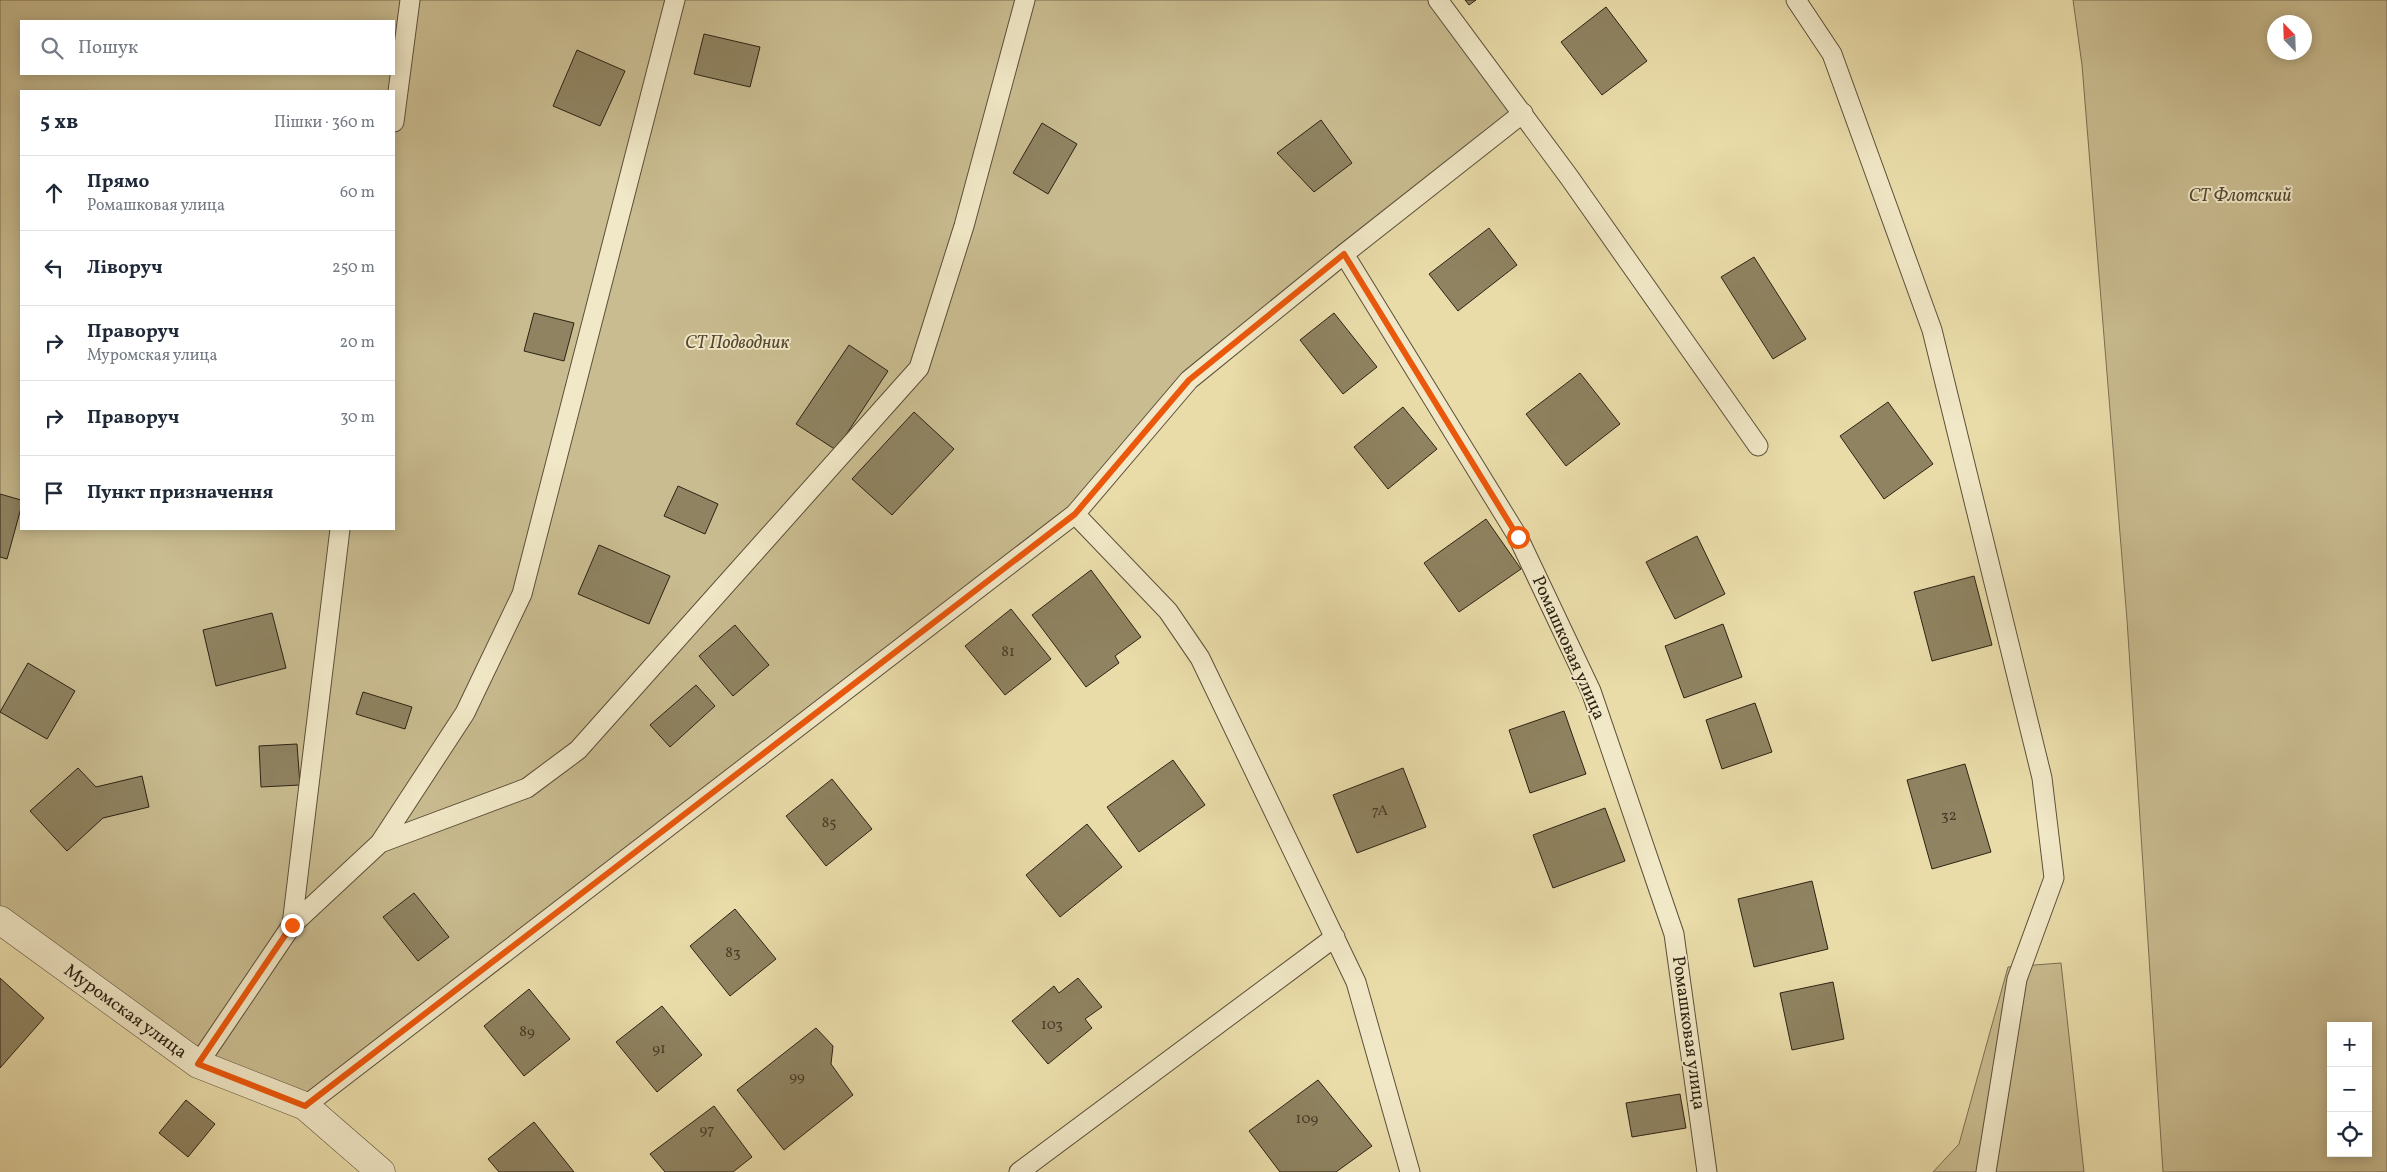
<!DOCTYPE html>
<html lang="uk">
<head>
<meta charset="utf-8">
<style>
  body { margin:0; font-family:Vollkorn,serif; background:#f6f6f7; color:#1f2937 }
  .controls { position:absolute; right:15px; bottom:15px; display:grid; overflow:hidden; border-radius:0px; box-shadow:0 2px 12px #0003 }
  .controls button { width:45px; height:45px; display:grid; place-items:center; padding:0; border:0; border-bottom:1px solid #e0e1e3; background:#fff; color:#1f2937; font:25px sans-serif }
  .compass { position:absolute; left:2267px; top:15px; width:45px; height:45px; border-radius:50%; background:#fff; box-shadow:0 2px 12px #0003; rotate:337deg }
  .stop { position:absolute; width:15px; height:15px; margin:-11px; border:4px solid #ea580c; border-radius:50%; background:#fff }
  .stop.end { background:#ea580c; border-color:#fff; box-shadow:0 1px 5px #0008 }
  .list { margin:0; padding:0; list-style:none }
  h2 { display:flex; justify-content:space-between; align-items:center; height:65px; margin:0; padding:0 20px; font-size:21px }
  h2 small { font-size:16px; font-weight:400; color:#747a83 }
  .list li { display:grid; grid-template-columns:32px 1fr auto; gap:15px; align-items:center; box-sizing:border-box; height:75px; padding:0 20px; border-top:1px solid #e0e1e3 }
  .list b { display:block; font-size:19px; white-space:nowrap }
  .list p { margin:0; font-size:16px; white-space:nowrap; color:#747a83 }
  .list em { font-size:16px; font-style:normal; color:#747a83 }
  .icon { flex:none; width:28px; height:28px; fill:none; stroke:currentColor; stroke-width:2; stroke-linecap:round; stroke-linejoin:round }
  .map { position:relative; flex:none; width:2387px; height:1172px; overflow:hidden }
  .search { position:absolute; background:#fff; box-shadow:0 2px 12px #0003; left:20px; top:20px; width:375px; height:55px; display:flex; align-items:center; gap:12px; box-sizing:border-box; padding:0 18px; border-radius:0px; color:#747a83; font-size:19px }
  .panel { position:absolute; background:#fff; box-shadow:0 2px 12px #0003; left:20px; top:90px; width:375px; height:440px; border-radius:0px }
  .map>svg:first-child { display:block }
  .green { fill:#c9bc90; stroke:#7b6f52; fill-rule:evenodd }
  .building { fill:#8f8361; stroke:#2d2214 }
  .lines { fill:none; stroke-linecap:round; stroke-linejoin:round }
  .service-casing { stroke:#5c5039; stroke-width:21 }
  .minor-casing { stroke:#5c5039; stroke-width:29 }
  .service { stroke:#f1e8c7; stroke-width:19 }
  .minor { stroke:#f1e8c7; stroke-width:28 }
  .route { stroke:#ea580c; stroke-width:6 }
  .labels { text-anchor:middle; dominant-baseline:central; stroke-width:4; stroke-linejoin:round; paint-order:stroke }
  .number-label { font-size:15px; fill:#463a27 }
  .park-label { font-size:18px; font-style:italic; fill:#544833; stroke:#f1e8c7 }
  .street-label { font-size:18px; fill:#2d2214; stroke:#f1e8c7 }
</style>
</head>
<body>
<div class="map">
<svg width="2387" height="1172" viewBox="0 0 2387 1172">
  <rect width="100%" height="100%" fill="#e9dca9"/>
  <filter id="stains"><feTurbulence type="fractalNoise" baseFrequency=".004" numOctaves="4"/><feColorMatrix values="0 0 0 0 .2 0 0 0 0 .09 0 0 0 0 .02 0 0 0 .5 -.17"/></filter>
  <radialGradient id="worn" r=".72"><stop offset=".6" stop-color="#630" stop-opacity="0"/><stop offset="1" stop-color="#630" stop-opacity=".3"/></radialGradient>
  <path class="green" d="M0 0H1438L1523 113 1189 380 1075 514 305 1106 176 1049 0 920ZM21 21H394V74H21ZM21 91H394V529H21Z
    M2073 0H2387V1172H2163L2127 620 2082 65ZM2304 22V52H2274V22ZM2331 1026H2368V1153H2331Z
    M2061 963 2084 1172H1933L1959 1144 2008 967Z"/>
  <path class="building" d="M1465 0H1476L1469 5Z
    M1606 7 1647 61 1602 95 1561 42Z
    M704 34 760 47 750 87 694 74Z
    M577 50 625 71 600 126 553 106Z
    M1321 120 1352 163 1314 192 1277 153Z
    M1042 123 1077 144 1048 194 1013 173Z
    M1489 228 1517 265 1458 311 1429 274Z
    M1754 257 1806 339 1773 359 1721 277Z
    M534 313 574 323 564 361 524 351Z
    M1334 313 1377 367 1343 394 1300 340Z
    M849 345 888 371 836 450 796 424Z
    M1580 373 1620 424 1566 466 1526 414Z
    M1888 402 1933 464 1884 499 1840 436Z
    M1403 407 1437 449 1388 489 1354 447Z
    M914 412 954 449 892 515 852 479Z
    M678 486 718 504 705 534 664 516Z
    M0 494 21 500V508L7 559 0 557Z
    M1486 519 1521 569 1459 612 1424 563Z
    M1697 536 1725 594 1675 619 1646 562Z
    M599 545 670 576 649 624 578 594Z
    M1091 570 1141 637 1115 656 1119 663 1086 687 1032 615Z
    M1974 576 1992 645 1932 661 1914 592Z
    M1011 609 1051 659 1005 695 965 646Z
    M272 613 286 668 216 686 203 630Z
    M1723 624 1742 677 1684 698 1665 646Z
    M735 625 769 665 733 696 699 656Z
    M28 663 75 691 47 739 0 712Z
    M696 685 715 706 670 747 650 725Z
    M363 692 412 707 405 729 356 714Z
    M1755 703 1772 752 1722 769 1706 720Z
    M1564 711 1586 774 1530 793 1509 730Z
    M297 744 300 785 261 787 259 746Z
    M1173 760 1205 805 1139 852 1107 807Z
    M1965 764 1991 852 1932 869 1907 780Z
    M78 768 96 787 142 776 149 807 103 818 67 851 30 811Z
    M1403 768 1426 827 1357 853 1333 795Z
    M832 779 872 829 826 866 786 816Z
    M1605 808 1625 861 1553 888 1533 835Z
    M1087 824 1122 867 1060 917 1026 875Z
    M1812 881 1828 949 1754 967 1738 899Z
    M414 893 449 937 418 961 383 917Z
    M735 909 776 959 730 996 690 946Z
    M0 978 44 1018 0 1068Z
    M1078 978 1102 1007 1085 1019 1092 1028 1048 1064 1012 1021 1054 986 1059 993Z
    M1833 982 1844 1039 1792 1050 1780 993Z
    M529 989 570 1039 524 1076 484 1026Z
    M662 1006 702 1055 657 1092 616 1042Z
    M816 1028 833 1046 831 1064 853 1095 784 1150 737 1090Z
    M1318 1080 1372 1146 1336 1172H1280L1249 1131Z
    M1680 1094 1686 1128 1632 1137 1626 1103Z
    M186 1100 215 1124 188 1157 159 1133Z
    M714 1106 752 1157 733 1172H665L650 1154Z
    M534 1122 574 1172H499L488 1159Z"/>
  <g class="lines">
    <g class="service-casing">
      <path id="service" d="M1438 0 1569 177 1758 446
        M1796 0 1832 54 1932 330 2042 778 2054 878 2017 979 1986 1172
        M394 122 410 0
        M1344 254 1518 537 1591 691 1674 934 1707 1172
        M1075 514 1168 611 1200 658 1356 982 1410 1172
        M380 843 527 788 578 750 919 368 964 226 1025 0
        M292 925 380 843 465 713 522 594 675 0
        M198 1064 292 925 340 529
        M305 1106 1075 514 1189 380 1344 254 1523 113
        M1019 1172 1335 937"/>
    </g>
    <g class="minor-casing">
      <path id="minor" d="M0 920 198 1064 305 1106 381 1172"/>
    </g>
    <use href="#service" class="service"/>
    <use href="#minor" class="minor"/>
  </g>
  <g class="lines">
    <path class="route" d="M292 925 198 1064 305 1106 1075 514 1189 380 1344 254 1518 537"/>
  </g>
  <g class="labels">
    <g class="number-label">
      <text x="1008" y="652">81</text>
      <text x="1380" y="811">7А</text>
      <text x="1949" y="816">32</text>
      <text x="829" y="823">85</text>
      <text x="733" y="953">83</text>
      <text x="1052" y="1025">103</text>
      <text x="527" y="1032">89</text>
      <text x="659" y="1049">91</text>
      <text x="797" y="1077">99</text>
      <text x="1307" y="1119">109</text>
      <text x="707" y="1130">97</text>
    </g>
    <g class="park-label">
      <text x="2240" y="196">СТ Флотский</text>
      <text x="737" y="343">СТ Подводник</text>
    </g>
    <g class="street-label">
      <text transform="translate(1568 648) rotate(66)">Ромашковая улица</text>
      <text transform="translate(125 1012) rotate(36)">Муромская улица</text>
      <text transform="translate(1688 1033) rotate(82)">Ромашковая улица</text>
    </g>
  </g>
  <rect width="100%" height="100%" filter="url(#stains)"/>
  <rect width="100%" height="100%" fill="url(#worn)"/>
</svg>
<div class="controls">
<button>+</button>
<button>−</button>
<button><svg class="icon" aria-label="locate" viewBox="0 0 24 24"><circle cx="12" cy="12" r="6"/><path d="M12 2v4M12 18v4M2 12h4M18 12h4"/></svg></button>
</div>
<svg class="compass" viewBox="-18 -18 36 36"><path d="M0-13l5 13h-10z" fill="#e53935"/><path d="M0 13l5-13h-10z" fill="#747a83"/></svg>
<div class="stop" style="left:1518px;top:537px"></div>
<div class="stop end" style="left:292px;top:925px"></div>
<div class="search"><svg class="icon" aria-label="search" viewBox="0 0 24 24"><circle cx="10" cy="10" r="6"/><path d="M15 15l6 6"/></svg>Пошук</div>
<section class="panel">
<h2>5 хв<small>Пішки · 360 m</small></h2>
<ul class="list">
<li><svg class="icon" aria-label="ahead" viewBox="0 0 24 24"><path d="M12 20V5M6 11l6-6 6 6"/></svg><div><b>Прямо</b><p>Ромашковая улица</p></div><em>60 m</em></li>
<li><svg class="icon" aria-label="left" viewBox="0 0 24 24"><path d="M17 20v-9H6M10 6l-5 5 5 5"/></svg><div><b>Ліворуч</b></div><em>250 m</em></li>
<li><svg class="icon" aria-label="right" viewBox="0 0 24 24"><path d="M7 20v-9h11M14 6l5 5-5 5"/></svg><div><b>Праворуч</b><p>Муромская улица</p></div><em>20 m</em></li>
<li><svg class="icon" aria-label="right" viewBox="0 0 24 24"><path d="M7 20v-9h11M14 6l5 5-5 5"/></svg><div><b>Праворуч</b></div><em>30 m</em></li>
<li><svg class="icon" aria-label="arrive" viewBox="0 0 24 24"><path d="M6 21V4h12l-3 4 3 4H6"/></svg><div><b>Пункт призначення</b></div></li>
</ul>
</section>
</div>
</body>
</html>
